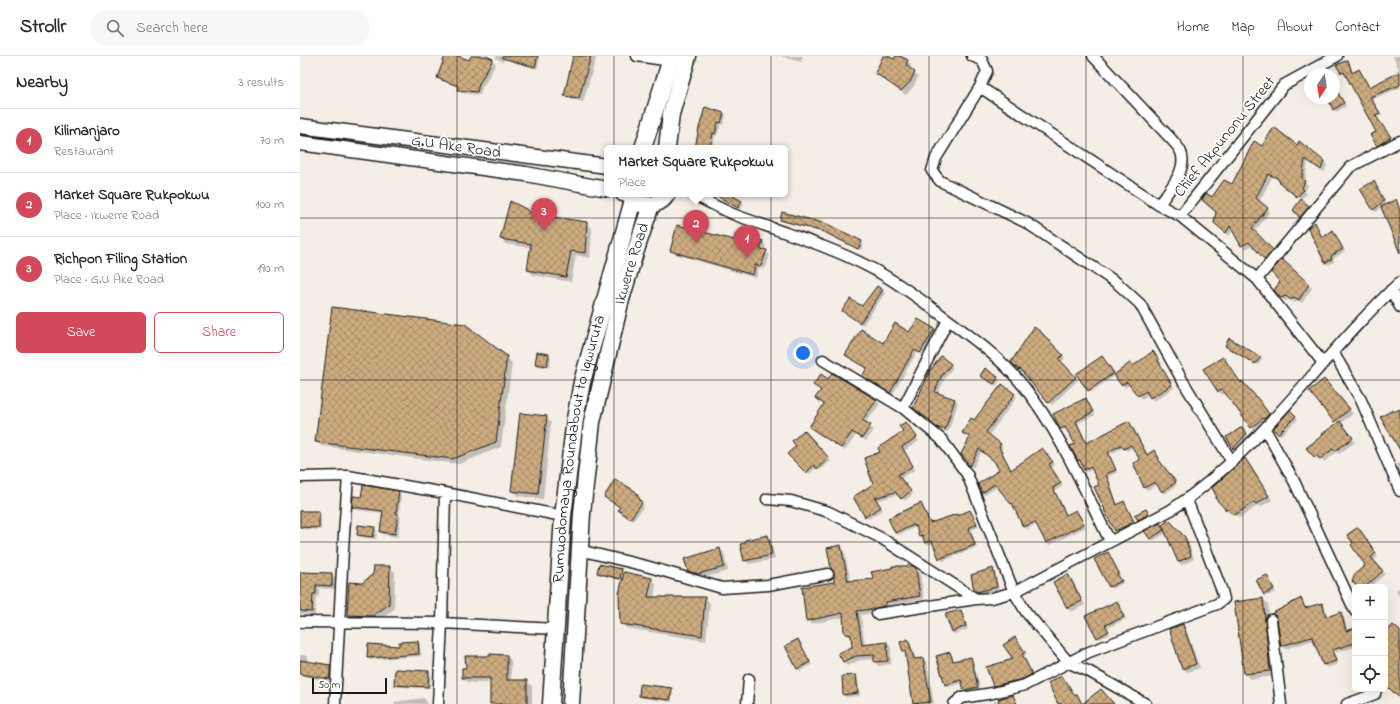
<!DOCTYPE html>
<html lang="en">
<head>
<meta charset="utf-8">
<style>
  body { margin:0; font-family:"Indie Flower",sans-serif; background:#f7f7f7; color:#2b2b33 }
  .controls { position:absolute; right:12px; bottom:12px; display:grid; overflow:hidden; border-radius:6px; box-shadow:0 4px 16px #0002 }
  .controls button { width:36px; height:36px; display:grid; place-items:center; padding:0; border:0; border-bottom:1px solid #e1e1e2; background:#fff; color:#2b2b33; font:20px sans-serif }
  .compass { position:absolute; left:1004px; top:12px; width:36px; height:36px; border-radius:50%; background:#fff; box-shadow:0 4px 16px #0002; rotate:192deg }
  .scale { position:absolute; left:12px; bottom:10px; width:75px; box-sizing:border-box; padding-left:4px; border:2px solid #1c1c1c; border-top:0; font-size:11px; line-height:14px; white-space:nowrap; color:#1c1c1c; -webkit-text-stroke:3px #fff; paint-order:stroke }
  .you { position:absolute; left:503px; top:297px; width:14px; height:14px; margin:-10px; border:3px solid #fff; border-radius:50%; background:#1a73e8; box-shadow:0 0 0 6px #1a73e833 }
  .badge { display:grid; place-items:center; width:26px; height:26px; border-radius:50%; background:#d1495b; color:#fff; font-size:13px; font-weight:700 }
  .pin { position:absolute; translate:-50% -33px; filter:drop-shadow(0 1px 2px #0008) }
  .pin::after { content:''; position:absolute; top:21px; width:14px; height:12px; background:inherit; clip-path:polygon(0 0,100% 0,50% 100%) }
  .popup { position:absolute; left:304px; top:89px; width:184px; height:52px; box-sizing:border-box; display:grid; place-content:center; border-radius:6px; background:#fff; filter:drop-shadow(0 1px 3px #0005); font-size:13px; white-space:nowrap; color:#7c7c81 }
  .popup b { font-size:15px; color:#2b2b33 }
  .popup::after { content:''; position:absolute; left:50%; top:100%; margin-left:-8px; border:8px solid transparent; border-top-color:#fff }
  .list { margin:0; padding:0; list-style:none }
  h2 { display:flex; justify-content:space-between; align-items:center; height:52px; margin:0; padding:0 16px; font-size:17px }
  h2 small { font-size:13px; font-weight:400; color:#7c7c81 }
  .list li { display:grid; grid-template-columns:26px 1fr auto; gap:12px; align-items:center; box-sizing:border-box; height:64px; padding:0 16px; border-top:1px solid #e1e1e2 }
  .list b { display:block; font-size:15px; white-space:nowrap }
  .list p { margin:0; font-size:13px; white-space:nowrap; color:#7c7c81 }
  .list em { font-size:13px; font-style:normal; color:#7c7c81 }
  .actions { display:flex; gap:8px; padding:12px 16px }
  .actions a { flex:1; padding:9px 0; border:1px solid #d1495b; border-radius:6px; text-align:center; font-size:14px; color:#d1495b }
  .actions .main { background:#d1495b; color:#fff }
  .icon { flex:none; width:22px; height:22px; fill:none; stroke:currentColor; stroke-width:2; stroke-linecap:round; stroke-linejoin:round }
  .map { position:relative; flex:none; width:1100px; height:648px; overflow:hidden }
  header { display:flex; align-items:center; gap:24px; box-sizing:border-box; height:56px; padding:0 20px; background:#fff; border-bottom:1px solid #e1e1e2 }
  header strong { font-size:19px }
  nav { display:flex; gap:22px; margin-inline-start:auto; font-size:14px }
  .search { width:280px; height:36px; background:#f7f7f7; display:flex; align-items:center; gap:10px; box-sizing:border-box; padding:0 14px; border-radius:22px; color:#7c7c81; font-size:15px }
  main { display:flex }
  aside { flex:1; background:#fff }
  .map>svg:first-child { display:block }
  .shadow { fill:#0003 }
  .building { fill:url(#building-cross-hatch); stroke:#1c1c1c }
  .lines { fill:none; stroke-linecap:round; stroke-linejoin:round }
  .minor-casing { stroke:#1c1c1c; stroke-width:13 }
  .secondary-casing { stroke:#1c1c1c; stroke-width:17 }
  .primary-casing { stroke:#1c1c1c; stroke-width:19 }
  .minor { stroke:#fff; stroke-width:10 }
  .secondary { stroke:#fff; stroke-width:14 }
  .primary { stroke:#fff; stroke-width:16 }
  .grid { fill:none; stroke:#1c1c1c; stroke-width:1; stroke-opacity:0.55 }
  .labels { text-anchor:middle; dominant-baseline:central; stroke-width:3.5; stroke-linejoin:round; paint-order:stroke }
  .street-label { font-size:16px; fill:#1c1c1c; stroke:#fff }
</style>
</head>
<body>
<header>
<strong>Strollr</strong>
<div class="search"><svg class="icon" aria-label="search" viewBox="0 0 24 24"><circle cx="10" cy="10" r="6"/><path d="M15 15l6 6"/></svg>Search here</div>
<nav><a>Home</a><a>Map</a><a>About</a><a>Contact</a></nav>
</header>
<main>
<aside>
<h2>Nearby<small>3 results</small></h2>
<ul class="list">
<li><span class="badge">1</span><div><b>Kilimanjaro</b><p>Restaurant</p></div><em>70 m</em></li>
<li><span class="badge">2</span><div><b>Market Square Rukpokwu</b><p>Place · Ikwerre Road</p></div><em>100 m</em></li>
<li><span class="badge">3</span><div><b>Richpon Filing Station</b><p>Place · G.U Ake Road</p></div><em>190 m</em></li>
</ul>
<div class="actions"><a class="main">Save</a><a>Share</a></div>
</aside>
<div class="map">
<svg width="1100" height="648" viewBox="0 0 1100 648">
  <defs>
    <pattern id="building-cross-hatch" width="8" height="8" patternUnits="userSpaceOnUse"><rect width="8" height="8" fill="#cdab80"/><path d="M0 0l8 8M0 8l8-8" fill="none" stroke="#a68a68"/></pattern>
  </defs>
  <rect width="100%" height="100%" fill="#f5eee6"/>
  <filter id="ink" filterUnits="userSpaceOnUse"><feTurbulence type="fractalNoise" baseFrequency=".025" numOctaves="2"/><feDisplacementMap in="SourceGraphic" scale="8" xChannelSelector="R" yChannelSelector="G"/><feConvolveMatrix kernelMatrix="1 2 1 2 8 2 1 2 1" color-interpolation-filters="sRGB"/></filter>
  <g filter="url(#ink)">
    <path class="shadow" d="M146 0H155L169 5 172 0H184L192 4 196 8 182 32 180 39 161 37 158 33V31L142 25 138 21Z
      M196 0H205L203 6 196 2Z
      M210 0 237 1 240 3 237 13 212 6 209 4Z
      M274 0H293L296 2 283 46 269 43 266 39Z
      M480 0H503L501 6Z
      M584 0 594 5 598 0 607 5 611 9 610 13 618 21 614 30 606 39 576 17Z
      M1093 0H1100V32L1072 43 1082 59 1077 61 1093 84 1080 92 1078 89 1077 77 1047 18 1044 19 1042 17 1047 5 1050 7 1053 17 1061 16 1070 32 1098 18 1096 15 1099 13Z
      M1037 36 1046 50 1036 56 1029 42H1034V37Z
      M424 57 426 60 423 69 421 68 417 80 415 79 413 92H396Z
      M998 91 1024 105 1027 109 1024 116 1008 105 1005 127 1008 129 1005 136 1007 138 1001 143 985 131 980 124 972 121 959 146 970 156 954 176 975 198 968 206 953 189 945 193 933 174 929 180 919 170 912 142 932 129 963 92Z
      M1074 126 1086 149 1096 144 1098 147 1100 152V194L1082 151 1076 156 1073 153Z
      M412 138H427L444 148 441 153Z
      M1008 151 1011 153 1002 163 994 154Z
      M232 159 287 167 292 173 290 202 276 199 271 226 233 219 228 214 232 192 206 188 201 183Z
      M481 164 527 169 564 188 561 194 528 178 484 166Z
      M1015 168 1023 183 1033 176 1045 195 1033 203 1034 206 1028 209 1009 173Z
      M435 185 462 186 466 190 464 195 470 199 465 213 459 212 456 222 375 198 371 194Z
      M982 204 1012 232 1002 247 998 244 995 247 990 243 985 245 981 242Z
      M582 235 585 237 563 269 543 255 563 252Z
      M634 274 637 277 623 299 617 296 593 338 566 323 568 313 546 299 583 288 610 278Z
      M741 276 765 302 761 307 778 324 752 349 723 315 722 316 712 306Z
      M930 283 960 302 962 304 958 309 929 292Z
      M249 299 251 301 250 311 238 310 236 307Z
      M856 300 862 307 860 309 874 332 854 345 849 338 842 343 831 328 825 332 816 319 791 336 789 334 804 303 815 319 831 308 834 310Z
      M206 301 212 307 201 391 159 408 21 390 16 385Z
      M650 308 653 311 644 324 638 338 655 343 658 347 648 376 640 374 614 351Z
      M904 313 946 330 963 349 972 363 955 375 926 337 922 339 919 335Z
      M681 320 698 322 700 324 696 330Z
      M529 324 576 345 580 348 565 367 574 374 566 385 556 379 545 395 510 371 525 349 521 335 515 329Z
      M1028 328 1053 358 1041 367 1055 386 1039 398 1037 396 1024 406 1021 402 1018 404 1008 392 1037 368 1035 365Z
      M702 329 717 341 689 379 703 391 701 394 712 415 745 396 755 409 751 412 763 430 755 435 767 459 776 455 779 458 786 471 749 489 746 486 738 468 727 473 724 470 714 450 698 430 685 439 682 437 700 414 695 405 682 395 673 412 662 398 671 382 663 376 675 365Z
      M786 343 795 359 778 367 787 388 829 366 848 399 854 395 856 398 861 405 859 406 877 429 865 438 858 428 847 434 845 431 841 404 833 391 827 395 824 391 809 399 817 416 808 421 818 449 824 446 826 449 836 468 818 477 805 455 800 429 793 413 787 416 785 414 782 406 778 404 776 388 767 373 764 374 761 372Z
      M990 355 998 363 981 379 975 373Z
      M246 361 251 367 243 443 218 440 212 435Z
      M606 367 619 385 604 395 615 414 599 423 613 438 605 445 599 438 577 445 583 454 568 463 566 460 582 396 604 376Z
      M942 372 949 380 936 395 927 381Z
      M504 376 531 405 520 414 517 411 509 418 489 398 497 390Z
      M945 403 949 407 972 444 961 451 959 449 940 462 933 457 930 458 926 454Z
      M1100 407V416L1097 408Z
      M98 436 101 439 99 459 101 461 98 481 84 479 81 476 84 457 56 454 53 451 62 442Z
      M337 439 344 450 333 465 322 456 321 451 306 441Z
      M620 448 631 468 656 459 658 460 670 455 679 471 671 474 677 491 643 505 640 502 634 487 628 489 625 487 624 481 620 479 616 471 598 479 596 476Z
      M846 454 850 461 841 466 838 464Z
      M0 456H19L21 459V474L0 473Z
      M869 466 888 485 894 503 882 509 879 506 866 477 853 485 846 476 859 469 865 474Z
      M74 472 77 475 76 483 60 481 58 479Z
      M1061 475 1078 501 1073 504 1085 518 1071 531H1061L1067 509Z
      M467 480 471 484 475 503 449 508 445 504Z
      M541 490 544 494 551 526 575 524 615 513 620 517 624 543 589 549V553L577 556 561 559 565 590 587 587 591 591V608L578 610 575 606V603L560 604 547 610 544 606 540 598 553 591 552 581 548 580 545 577 544 561 511 568 507 564 535 527Z
      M420 493 424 497 428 515 402 522 393 519 389 515Z
      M808 497 820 519 819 520 823 527 812 533 810 531Z
      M300 509 352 523 356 528 354 542H405L410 547 406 585 326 572 321 567 324 525 301 519 298 517Z
      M90 511 95 516 94 553 78 565 54 564 48 559 62 528 74 518Z
      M693 514 695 516 699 533 680 538 675 534Z
      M0 517 32 518 35 521V533L19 532V541H16L15 559 0 558Z
      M768 519 772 523 785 549 771 556 767 552Z
      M966 520 976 536 967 540 964 538Z
      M1100 532V541L1096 534Z
      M963 543 968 548 975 620 951 623 945 618 935 547Z
      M1001 543 1006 552 1022 548 1025 551 1028 561 1041 558 1044 561 1048 575 1055 574V591L1034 597 1038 608 1027 612 1024 609 1014 584 985 593 982 590 978 562 973 558Z
      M817 547 826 563 807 572 810 578 800 583 798 581Z
      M661 555 663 557 668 573 655 578 653 576 647 559Z
      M882 569 886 573 900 612 887 616 883 612Z
      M1100 576V641L1091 633H1085V579Z
      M715 582 727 598 724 600 734 621 725 625 697 632 694 630 715 604Z
      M498 584 512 609 500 615 497 612Z
      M608 584 611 588 616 603H623L627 606 634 648H614L606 598 603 595Z
      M118 586 120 588 121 600 70 604 68 602Z
      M650 597 652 599 654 606 671 602 673 604 680 633 667 636 664 634 663 627 648 631 646 628Z
      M0 599H5L8 602 7 606 30 610 33 613 32 625 0 620Z
      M206 600 211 604V625H227L232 630V648H191V626L168 627 163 622V613Z
      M128 616 131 618 130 632 98 631 95 628Z
      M556 620 558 622 560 640 546 641 544 638Z
      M371 633 373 635 372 646 342 642 340 640Z
      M713 640 718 648H694L693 646Z
      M124 642 128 648H94V646Z"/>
    <path class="building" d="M145 0H158L169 4 171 0H186L193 3 179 28 177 36 157 34 158 30 137 22Z
      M203 0H238L235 11 202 2Z
      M273 0H291L279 42 264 40Z
      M583 0H588L594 3 596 0H600L608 4 606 9 615 16 610 26 601 35 575 17Z
      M1048 4 1052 17 1059 13 1069 31 1100 16V29L1070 41 1080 57 1075 59 1091 81 1077 90 1070 79 1076 76 1044 16 1041 17 1036 9Z
      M1034 30 1044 47 1033 54 1028 42H1034Z
      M405 51 424 57 421 67 418 66 415 78 413 77 410 92H395L399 72Z
      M974 71 997 89 999 85 1024 105 1021 114 1005 103 1002 123 1005 125 1002 132 1004 134 997 141 981 128 977 122 968 118 956 142 968 152 952 172 973 194 965 204 949 186 941 190 930 170 926 177 914 167 916 156 902 144 906 137 912 141 924 124 932 128 954 85 962 90Z
      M1074 125 1084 145 1073 154 1060 133Z
      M414 138H429L442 145 438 152Z
      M1001 143 1009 150 1000 162 993 154Z
      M1096 143 1100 154V197L1081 151Z
      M210 145 226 153 233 158 287 166 285 197 271 195 266 221 227 214 231 188 200 183Z
      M482 156 527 168 562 185 558 193 524 176 480 164Z
      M1015 166 1022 182 1033 174 1043 193 1031 200 1032 203 1025 207 1008 172Z
      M377 169 434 184 436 177 463 185 460 193 467 194 461 210 455 209 453 219 370 195Z
      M982 203 1009 228 999 244 994 241 991 244 986 240 981 242 974 234 980 226 971 216Z
      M577 230 583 234 560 267 542 255 550 243 562 250Z
      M32 251 165 268 207 300 196 386 153 403 15 386Z
      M618 263 635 273 620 297 614 294 590 337 562 320 567 312 545 299 561 273 583 287 595 267 609 276Z
      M734 271 741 276 763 299 759 303 776 321 748 347 720 313 719 314 711 306Z
      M929 282 961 301 955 308 925 290Z
      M853 295 859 304 858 305 872 329 850 342 846 335 838 340 827 326 821 329 814 319 831 306 833 310Z
      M237 296 249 298 247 310 235 308Z
      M641 300 651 308 641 321 635 336 655 343 645 374 636 371 629 365 630 364 625 361 613 352 630 315Z
      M802 300 814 317 788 335 776 318Z
      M923 301 941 327 942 325 959 344 969 358 964 363 963 362 951 372 922 333 918 336 903 313Z
      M685 312 698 321 694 328 680 320Z
      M532 317 577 344 562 364 571 369 562 382 552 376 541 392 509 371 524 348 515 342 521 334 513 329 521 318 528 323Z
      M1024 323 1050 353 1034 366 1009 335Z
      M702 328 715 338 686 376 701 388 699 391 711 414 742 392 753 406 749 408 761 427 753 432 766 459 776 454 784 468 746 487 735 466 723 471 712 447 711 448 695 428 682 437 678 428 699 414 694 405 679 393 670 410 661 398 670 381 662 377 671 362 674 364Z
      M786 342 793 356 776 365 786 387 829 365 847 399 854 394 859 402 858 403 876 426 862 436 855 426 844 432 833 407 840 404 831 389 824 393 821 389 808 396 816 414 806 418 817 449 824 445 834 466 815 475 804 454H805L794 431 799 429 791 411 784 414 780 404 778 405 770 390 775 388 765 371 760 373 753 358Z
      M1100 353V394L1080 361 1093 354 1094 356Z
      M990 354 996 360 978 378 973 373Z
      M220 357 247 360 238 438 211 435Z
      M1040 365 1053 382 1035 395 1033 393 1020 403 1017 399 1014 401 1006 392 1023 379 1022 378Z
      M606 366 617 381 602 391 613 410 598 419 611 435 601 443 595 436 575 442 581 451 565 461 553 441 573 428 564 402 580 396 578 392 603 375 599 370Z
      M942 371 947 377 933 393 926 381 930 379Z
      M504 374 529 402 517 413 514 409 506 417 487 398 496 390 492 385Z
      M945 402 969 440 956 448 954 446 935 459 928 453 926 454 915 442 917 441 912 432Z
      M315 423 335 435 342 447 330 463 318 454 320 451 304 441Z
      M63 429 99 435 96 457 98 458 95 478 80 476 83 455 52 451 53 440 61 441Z
      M621 447 630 467 657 458V460L670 454 677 468 669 472 675 489 639 503 632 485 625 487 622 479 619 480 616 470 615 471 614 469 595 477 588 462Z
      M846 453 849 458 838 464 834 459Z
      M0 455H19V472L0 471Z
      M869 464 885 481 891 500 878 506 862 469Z
      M860 467 864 474 850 483 844 475Z
      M58 469 75 471 73 481 57 479Z
      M1058 471 1076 497 1071 501 1083 515 1065 531H1057L1052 525 1054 522 1053 520 1065 509 1051 489 1053 487 1047 479Z
      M468 479 472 499 444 505 440 488 445 487V484Z
      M541 489 548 525 574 523 571 516 592 512V510H613L616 512 620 540 586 546V549L573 553 557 555 562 589 587 586 588 605 574 606V599L556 600 543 606 538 597 552 591 551 579 544 577 543 557 506 565 502 531 534 526V516L531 512 527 492Z
      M420 492 424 511 398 518 388 515 384 503Z
      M808 496 819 517 817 518 822 525 809 531 794 503Z
      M299 508 322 513 320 523 297 517Z
      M74 510H90L89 548 73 560 47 559 49 526 62 527 73 518Z
      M693 512 697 531 677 536 674 534 671 519Z
      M0 516 32 517V530L16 529V538H13L12 556 0 555Z
      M324 516 352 522 348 541H405L402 580 320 568 319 538Z
      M768 518 782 545 767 552 753 526Z
      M967 519 974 533 964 539 956 524Z
      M963 542 970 615 944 618 934 546Z
      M1001 542 1005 552 1022 547 1026 561 1041 556 1046 575 1055 572V587L1032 594 1036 605 1023 609 1012 581 981 590 977 563 976 560 971 558Z
      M817 545 824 561 805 569 809 575 797 582 785 560Z
      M661 554 666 570 652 576 645 558Z
      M883 568 896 608 882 613 869 573Z
      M1093 569 1100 575V643L1085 628V577Z
      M715 581 725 596 722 598 732 618 723 623 693 630 686 611 713 603 703 589Z
      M498 583 510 606 497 613 485 590Z
      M608 583 614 603 623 602 631 646 613 648 605 595 603 596 600 586Z
      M118 585 119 598 67 602 68 588 99 590V586Z
      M650 596 653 605 671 601 678 631 664 634 661 624 645 629 636 600Z
      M190 598 207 599V624H227V648H190V622H162V612H166L165 600H190Z
      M0 604 30 609V623L0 618Z
      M95 613 129 615 128 631 94 629Z
      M556 619 558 637 543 639 542 620Z
      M761 620 765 626 766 625 775 640 777 638 782 648H758L748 627Z
      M340 628 372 632 370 644 339 640Z
      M801 633 814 648H782Z
      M713 639 717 648H700L698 643Z"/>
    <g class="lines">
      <g class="minor-casing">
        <path id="minor" d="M337 0 371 5
          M672 0 682 4 687 15 680 31 636 102 632 115 640 125 727 167 817 227 840 248 881 322 932 406
          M793 0 872 84C875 87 878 91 880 94 890 113 868 134 859 149
          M680 31 859 149 880 160 957 223 1023 307
          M392 138C407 145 422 154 438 160 484 177 530 190 573 213 601 228 625 247 651 266 678 286 704 305 725 332 761 378 784 433 810 485
          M880 160 984 29 1037 0
          M957 223 1050 111 1100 85
          M1091 234 1100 251
          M1033 296 1061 344 1100 435
          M523 304 603 352 641 383 667 418 714 536 726 556 769 607 788 615 846 648
          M603 352 648 264
          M965 373 994 425 1055 555
          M0 421 48 420 145 437 263 460
          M467 443 491 445 529 456 581 482 676 543 692 542 714 536 871 454C962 394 1021 299 1100 226
          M279 494 346 510 422 532 468 529 528 518
          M577 558 676 543
          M971 564 981 648
          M0 566 142 567 256 573
          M35 648 43 493 48 420
          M138 648 142 567 145 437
          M447 648 449 623
          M654 648 661 642 693 637 725 629 789 596 917 548 924 543 922 535 887 444
          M1047 648 1075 638 1076 633"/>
      </g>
      <g class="secondary-casing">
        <path id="secondary" d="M0 70 307 110
          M0 87 226 118 307 133
          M323 138 330 140"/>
      </g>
      <g class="primary-casing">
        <g id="primary">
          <path d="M343 92 372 0"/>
          <path d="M367 92 371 58 388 0"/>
          <path d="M341 148C351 150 361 148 367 138"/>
          <path id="s1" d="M251 648 263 460 275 363 282 326 333 144"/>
          <path id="s2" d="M271 648 282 457 292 366 320 247 334 200 351 149"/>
        </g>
      </g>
      <use href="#minor" class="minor"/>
      <use href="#secondary" class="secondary"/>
      <use href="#primary" class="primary"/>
    </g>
  </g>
  <path class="grid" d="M157 0V648M314 0V648M471 0V648M629 0V648M786 0V648M943 0V648M0 162H1100M0 324H1100M0 486H1100"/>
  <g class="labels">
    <g class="street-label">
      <text transform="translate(925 81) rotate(-51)">Chief Akpunonu Street</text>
      <text transform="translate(156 91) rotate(8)">G.U Ake Road</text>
      <text stroke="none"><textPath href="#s2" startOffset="446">Ikwerre Road</textPath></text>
      <text stroke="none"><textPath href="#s1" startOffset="257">Rumuodomaya Roundabout to Igwuruta</textPath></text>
    </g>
  </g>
</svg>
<div class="controls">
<button>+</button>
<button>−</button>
<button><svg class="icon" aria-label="locate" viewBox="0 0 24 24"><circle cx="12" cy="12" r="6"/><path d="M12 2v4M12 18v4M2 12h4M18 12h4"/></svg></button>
</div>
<svg class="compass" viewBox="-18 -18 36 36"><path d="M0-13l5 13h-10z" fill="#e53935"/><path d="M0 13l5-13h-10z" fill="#7c7c81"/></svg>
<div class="scale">50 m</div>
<div class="you"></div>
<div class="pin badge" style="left:447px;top:202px">1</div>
<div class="pin badge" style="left:396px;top:187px">2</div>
<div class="popup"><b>Market Square Rukpokwu</b>Place</div>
<div class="pin badge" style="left:244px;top:175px">3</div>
</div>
</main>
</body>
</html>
